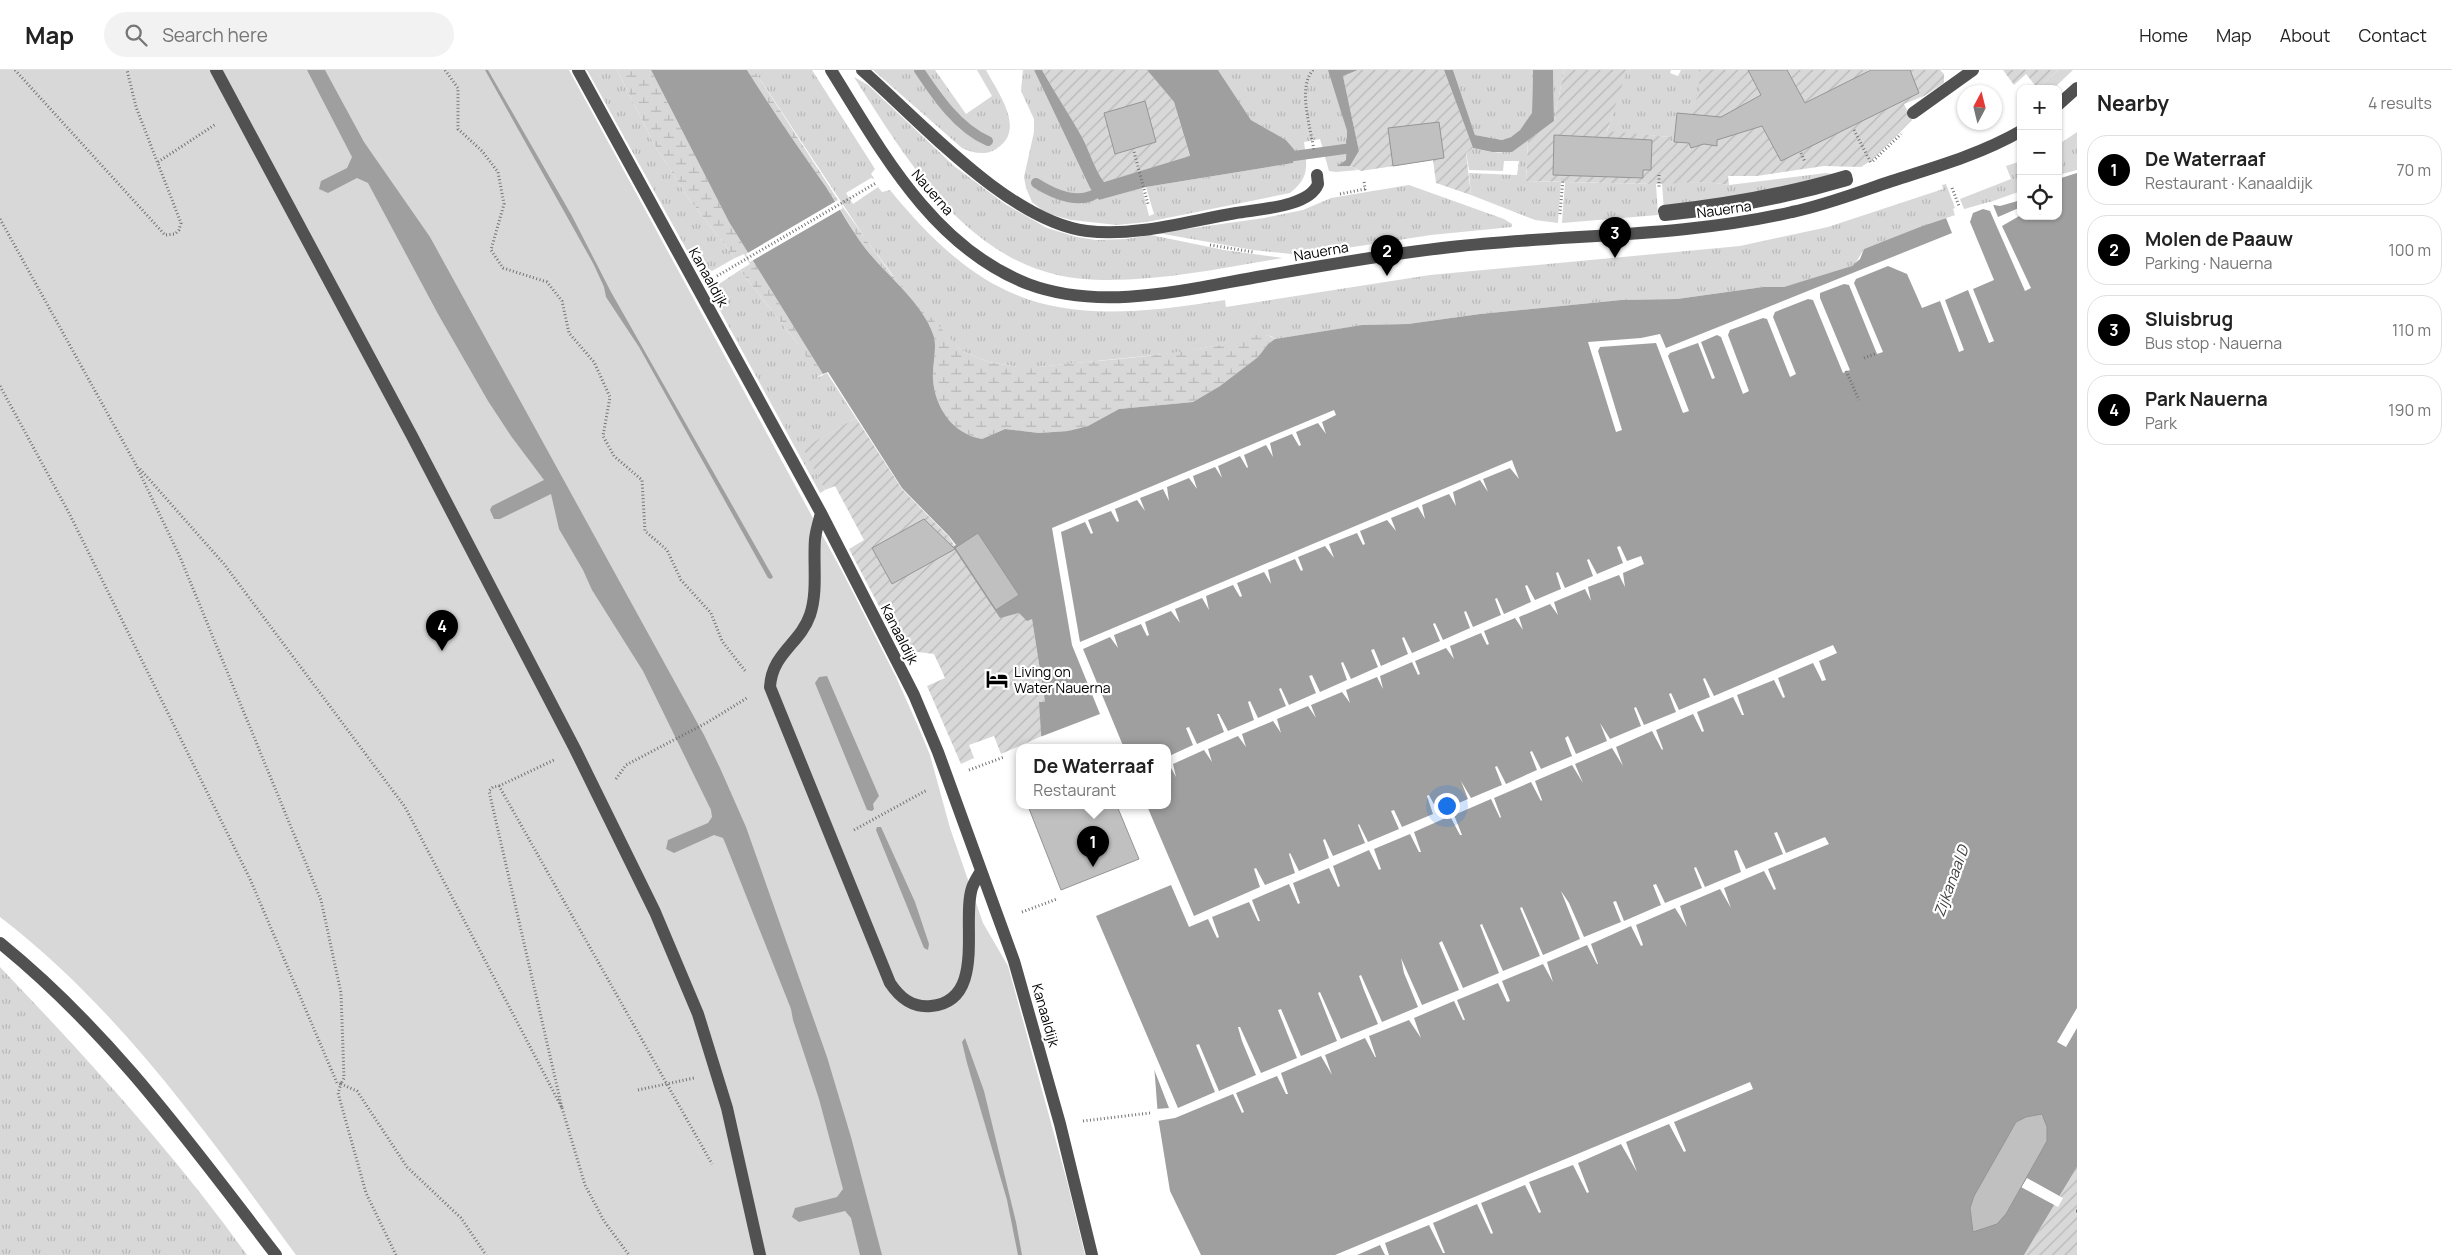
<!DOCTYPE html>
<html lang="en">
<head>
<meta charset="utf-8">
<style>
  body { margin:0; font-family:Manrope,sans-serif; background:#f2f2f2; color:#222 }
  .controls { position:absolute; right:15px; top:15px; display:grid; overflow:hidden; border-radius:10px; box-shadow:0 1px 4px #0004 }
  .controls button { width:45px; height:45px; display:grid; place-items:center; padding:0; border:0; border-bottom:1px solid #e0e0e0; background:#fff; color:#222; font:25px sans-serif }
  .compass { position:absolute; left:1957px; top:15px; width:45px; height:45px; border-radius:50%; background:#fff; box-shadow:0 1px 4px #0004; rotate:7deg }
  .you { position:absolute; left:1446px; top:735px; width:18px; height:18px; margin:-12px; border:4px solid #fff; border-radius:50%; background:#1a73e8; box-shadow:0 0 0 8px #1a73e833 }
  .badge { display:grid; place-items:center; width:32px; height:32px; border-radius:50%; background:#000; color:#fff; font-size:16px; font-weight:700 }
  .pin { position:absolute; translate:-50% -41px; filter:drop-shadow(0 1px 2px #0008) }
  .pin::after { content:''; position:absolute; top:26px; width:18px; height:15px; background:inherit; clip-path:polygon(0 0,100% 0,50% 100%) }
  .popup { position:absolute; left:1016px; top:674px; width:155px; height:65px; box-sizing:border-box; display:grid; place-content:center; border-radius:10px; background:#fff; filter:drop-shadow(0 1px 4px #0005); font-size:16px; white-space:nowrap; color:#767676 }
  .popup b { font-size:19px; color:#222 }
  .popup::after { content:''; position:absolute; left:50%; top:100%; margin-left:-10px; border:10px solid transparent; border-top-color:#fff }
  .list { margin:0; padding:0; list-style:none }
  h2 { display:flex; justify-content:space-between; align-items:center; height:65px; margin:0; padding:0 20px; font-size:21px }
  h2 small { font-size:16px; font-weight:400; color:#767676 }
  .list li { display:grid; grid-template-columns:32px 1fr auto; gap:15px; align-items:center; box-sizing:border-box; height:70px; margin:0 10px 10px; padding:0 10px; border:1px solid #e0e0e0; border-radius:20px }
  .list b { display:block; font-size:19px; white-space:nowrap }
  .list p { margin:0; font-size:16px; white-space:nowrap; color:#767676 }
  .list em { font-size:16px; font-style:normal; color:#767676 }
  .icon { flex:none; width:28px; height:28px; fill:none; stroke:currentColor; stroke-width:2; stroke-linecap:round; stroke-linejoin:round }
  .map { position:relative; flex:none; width:2077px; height:1185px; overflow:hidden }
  header { display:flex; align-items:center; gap:30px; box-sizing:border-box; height:70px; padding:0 25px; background:#fff; border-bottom:1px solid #e0e0e0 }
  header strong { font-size:24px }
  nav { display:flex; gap:28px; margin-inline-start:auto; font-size:18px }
  .search { width:350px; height:45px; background:#f2f2f2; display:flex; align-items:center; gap:12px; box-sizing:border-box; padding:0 18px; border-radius:28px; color:#767676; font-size:19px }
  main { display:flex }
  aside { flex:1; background:#fff }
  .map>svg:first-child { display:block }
  .grass { fill:url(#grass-tufts) }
  .wetland { fill:url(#wetland-marsh) }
  .park { fill:#d8d8d8 }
  .garden { fill:url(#garden-furrows) }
  .water { fill:#9f9f9f }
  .pier { fill:#fff }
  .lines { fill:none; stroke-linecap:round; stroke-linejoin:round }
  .stream { stroke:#9f9f9f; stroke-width:10 }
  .building { fill:#c0c0c0; stroke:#959595 }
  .path { stroke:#737373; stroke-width:3; stroke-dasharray:1 2.5; stroke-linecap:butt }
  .minor { stroke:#515151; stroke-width:12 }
  .labels { text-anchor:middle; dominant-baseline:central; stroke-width:4.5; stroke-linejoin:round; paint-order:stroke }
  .street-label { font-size:14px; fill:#000; stroke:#fff }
  .poi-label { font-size:14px; fill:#000; stroke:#fff; text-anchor:start }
  .water-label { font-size:15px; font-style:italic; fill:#404040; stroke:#fff }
</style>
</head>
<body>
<header>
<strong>Map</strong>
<div class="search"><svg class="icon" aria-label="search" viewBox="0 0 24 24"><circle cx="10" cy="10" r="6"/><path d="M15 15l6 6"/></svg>Search here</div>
<nav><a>Home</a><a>Map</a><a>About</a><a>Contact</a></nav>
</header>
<main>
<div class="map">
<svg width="2077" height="1185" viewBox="0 0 2077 1185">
  <defs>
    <pattern id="grass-tufts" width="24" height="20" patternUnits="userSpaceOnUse" patternTransform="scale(1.25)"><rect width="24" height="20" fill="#d8d8d8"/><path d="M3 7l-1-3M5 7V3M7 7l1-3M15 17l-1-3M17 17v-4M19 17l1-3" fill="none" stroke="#b8b8b8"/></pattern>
    <pattern id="wetland-marsh" width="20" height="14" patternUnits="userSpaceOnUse" patternTransform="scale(1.25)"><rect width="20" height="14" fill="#d8d8d8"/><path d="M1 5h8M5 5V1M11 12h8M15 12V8" fill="none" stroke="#b8b8b8"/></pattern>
    <pattern id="garden-furrows" width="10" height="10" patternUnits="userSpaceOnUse" patternTransform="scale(1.25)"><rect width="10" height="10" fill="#d8d8d8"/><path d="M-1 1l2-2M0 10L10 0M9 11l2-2" fill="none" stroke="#b8b8b8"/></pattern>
  </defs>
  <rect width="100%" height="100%" fill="#fff"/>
  <path class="grass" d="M587 0H617L654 74 689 129 735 188 712 201 707 198 699 202Z
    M754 0H812L875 99 871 104 874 109 871 108 846 123 853 134 878 117 882 122 890 120C994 248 1069 255 1225 230L1226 237 1430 205 1740 176 1828 157 1943 119 1942 115 1946 114 1955 138 1953 139 1955 145 1864 179 1855 194 1841 202 1784 217H1763L1677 229 1621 230 1480 244 1408 254 1363 255 1275 269 1271 266 1262 265 1221 275 1175 283 1037 297H1018L989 292 962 281 903 219 865 168Z
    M873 0H935L966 44 992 26 977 0H986C998 23 1027 60 996 79 985 86 973 83 962 78Z
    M1023 0H1034L1090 118 1099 130 1142 118 1149 146 1154 144 1146 117 1293 93 1292 77 1286 70 1251 50 1218 0H1329L1347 61 1346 90 1338 96H1350L1358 100 1336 102 1329 101 1320 69 1304 72C1307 95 1310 108 1290 123L1147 152 1117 155 1071 150 1046 143 1032 132 1026 118 1024 107 1034 62V49L1021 21Z
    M1453 0H1533L1532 44 1520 60 1511 67 1502 70 1475 65Z
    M1553 0H1564L1554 51Z
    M1625 0H1671L1670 3 1678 6 1681 0H1699V24L1674 72 1670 71V67L1607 62Z
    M2058 0H2073L2053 19H2038Z
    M854 7 868 15 954 96 1005 134 1047 158 1077 167 1096 170 1126 169 1151 165 1224 180 1283 188C1223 198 1163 211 1102 210 977 210 914 101 854 7Z
    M2077 62V100L2058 105V75Z
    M1528 70 1526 111 1561 112 1558 153 1535 150 1471 125 1469 103 1517 105 1519 91H1504L1503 101 1469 100 1466 82 1473 78C1499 84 1507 86 1528 70Z
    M2021 91V121L1965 141 1960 129 2011 109 2006 96Z
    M1826 103 1846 106 1664 141 1662 113 1709 112 1729 115Z
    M1565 112 1656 114 1658 145 1562 153Z
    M1409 115 1504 149 1512 154V157L1431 165 1301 185 1253 180 1158 163 1264 148 1303 140 1331 128Z
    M740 200 811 291 819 306 817 308 827 303 856 348 804 378 825 420 820 423 711 224 719 220V214Z
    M0 897C87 988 173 1082 247 1185H0Z"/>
  <path class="wetland" d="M617 0H651L729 152 823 304 819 306 797 273 740 200 750 194 744 184 735 188 689 129 654 74Z
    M747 0H754L840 133 891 204 962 281 989 292 1018 297H1037C1098 290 1159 287 1220 275 1235 272 1261 258 1275 269L1268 274 1258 287 1220 316 1193 332 1119 339 1088 356 1068 361 1039 363 1005 359 982 369C953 364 935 338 933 309 932 295 938 276 933 264 922 232 885 204 865 178 850 158 840 137 826 117 799 78 772 40 747 0Z"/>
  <path class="park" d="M0 0H569L844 505 896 607 918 656 930 685 950 758 983 853 1008 896 1068 1115 1085 1185H296C207 1064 120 939 0 847Z"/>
  <path class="garden" d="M1042 0H1147L1174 32 1190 87 1104 112C1094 98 1090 82 1082 67 1069 44 1055 23 1042 0Z
    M1358 0H1444L1473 78 1466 83 1471 125 1436 113 1433 90 1361 101 1350 96 1359 81 1343 6Z
    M1564 0H1627L1607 61 1670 67V71L1674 72 1677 43 1688 44 1699 24V0H1868L1877 21 1910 0H1940L1944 4V13L1924 26 1904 34 1912 50 1872 90 1861 97 1824 96 1757 106H1728L1729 115 1709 112 1656 114 1526 111 1528 70 1554 51Z
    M2003 0H2058L2038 19 2026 4 2014 15Z
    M856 348 902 419 949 467 1000 547 1019 543 1032 549 1045 632H1040L1042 666 1001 684 994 666 969 675 974 688 961 694 927 616 945 608 934 584 902 580 849 479 864 470 835 416 825 420 803 378Z
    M2077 1097V1185H2024Z"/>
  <path class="water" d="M307 0H325L364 72 430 167 704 665 720 698 746 757 827 987 851 1067 882 1185H860L851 1148 845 1141 799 1152 792 1147 795 1138 837 1127 843 1119 819 1029 793 950 791 939 726 775 723 768 714 765 674 783 666 779 668 770 708 753 712 747 711 740 643 601 592 520 583 500 559 459 551 424 500 449H494L490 440 492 436 544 410 511 366 488 331 438 244 368 113 357 108 328 123 319 119 321 111 347 98 352 87Z
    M485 0H488L572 146 611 222 773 507 771 509 768 508 639 277 606 227 604 217 594 195Z
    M651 0H747C772 40 799 78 826 117 839 137 850 158 865 178 885 204 922 232 933 264 938 276 932 295 933 309 935 338 953 364 982 369L1005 359 1039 363 1068 361 1088 356 1119 339 1193 332 1220 316 1258 287 1268 274 1275 269 1362 255 1408 254 1480 244 1621 230 1677 229 1763 217H1784L1852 196 1860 189 1864 179 1920 157 1988 134 2000 136 2021 130V146H2058V109L2077 103V1097L2024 1185H1201L1170 1121 1158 1047 1154 994 1049 736H1167V678H1042L1039 632H1045L1032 549 1027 551 1019 543 1000 548 953 477 956 475 949 466 902 418 828 302 823 304 729 152Z
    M1034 0H1042C1055 23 1069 44 1082 67 1090 82 1094 98 1104 112L1190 86 1174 32 1147 0H1218L1251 50 1286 70 1292 77 1295 81 1293 93 1146 117 1099 130 1090 118Z
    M1328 0H1358L1343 6 1359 81 1350 96H1337L1346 90 1347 61Z
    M1444 0H1453L1475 65 1502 70 1511 67 1520 60 1532 43 1533 0H1553L1554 51 1512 82H1492L1473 78Z
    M827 606 879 726 873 734 874 739 872 741 867 740 815 613 819 607Z
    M877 757H881L915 832 929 874 928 880 924 878 876 760Z
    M965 968 984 1021 1016 1152 1022 1185H1018L1007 1130 967 993 962 972Z"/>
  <path class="pier" d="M838 130 843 138 750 192 746 184Z
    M1989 132H1992L1998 147 2021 137V145L2002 156 2031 218 2025 221 1990 141 1983 139 1973 143 1970 152 1994 210 1973 219 1994 271 1989 273 1968 220 1945 230 1964 280 1959 282 1940 231 1922 238 1907 204 1888 196 1856 209 1854 213 1883 282 1877 284 1849 215 1844 214 1820 223V228L1850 300 1843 303 1813 230 1808 229 1775 242 1773 247 1796 304 1790 307 1767 249 1763 248 1730 260 1728 265 1749 321 1743 324 1721 267 1717 265 1701 272 1715 308 1712 309 1698 273 1670 283 1668 286 1689 341 1683 343 1656 273 1600 277 1598 281 1622 360 1616 362 1588 272 1641 268 1660 264 1666 278 1952 163 1946 148 1955 145 1954 142Z
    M1334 340 1336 345 1322 352 1326 364 1318 353 1296 362 1301 375 1299 376 1292 364 1270 373 1273 387 1266 375 1244 385 1248 397 1247 398 1240 386 1218 396 1222 408 1215 397 1193 406 1197 419 1189 408 1167 417 1169 431 1163 419 1140 428 1145 441 1137 430 1115 439 1119 451 1117 452 1111 441 1088 450 1093 463 1091 464 1085 452 1061 462 1080 572 1512 390 1519 409 1510 398 1483 409 1488 422 1480 410 1453 422 1456 436 1449 424 1422 435 1425 449 1418 437 1391 448 1396 461 1387 450 1360 461 1365 474 1363 475 1357 463 1329 474 1334 488 1325 476 1298 487 1303 500 1301 501 1295 489 1268 500 1271 514 1264 502 1237 513 1242 526 1240 527 1233 515 1206 526 1209 540 1202 528 1175 539 1180 553 1171 541 1145 552 1149 565 1147 566 1141 554 1114 565 1118 578 1110 567 1083 579 1124 678H1040V667L1100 644 1072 575 1052 458Z
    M1620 476 1627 491 1641 486 1644 494 1623 503 1625 517 1619 505 1588 517 1591 531 1585 519 1554 532 1558 545 1550 534 1519 547 1523 560 1515 548 1484 561 1489 574 1487 575 1481 563 1450 576 1454 589 1446 578 1415 591 1420 604 1418 605 1412 592 1380 606 1383 619 1377 607 1346 620 1350 633 1342 622 1311 635 1316 648 1308 636 1277 649 1281 663 1273 651 1242 664 1246 677 1238 666 1208 679 1212 692 1204 680 1173 694 1176 707 1170 696 1167 697V687L1193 675 1186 658 1189 657 1197 674 1224 662 1217 644H1219L1228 661 1254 650 1248 632 1250 631 1258 648 1286 636 1279 619 1281 618 1289 635 1316 623 1309 606 1312 605 1320 622 1347 610 1341 593 1343 592 1351 609 1378 597 1371 580 1374 579 1381 596 1408 584 1402 568 1404 567 1412 583 1440 571 1433 554 1435 553 1443 570 1470 558 1464 542 1466 541 1473 557 1501 545 1495 529 1497 528 1504 544 1531 532 1525 516 1527 515 1535 530 1561 519 1556 503 1558 502 1565 518 1593 506 1587 490 1589 489 1597 504 1623 493 1617 477Z
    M1833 575 1837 583 1819 591 1826 610 1822 611 1813 593 1778 608 1785 627 1783 628 1774 610 1737 625 1744 645H1742L1733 627 1697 642 1704 661 1702 662 1693 644 1656 660 1663 679 1662 680 1652 661 1616 677 1623 696 1612 678 1575 694 1583 713 1572 695 1535 711 1542 730 1541 731 1531 712 1494 728 1501 747 1500 748 1491 729 1454 745 1462 765H1460L1450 746 1414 762 1421 782H1419L1410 764 1374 779 1381 799 1379 800 1369 780 1333 796 1340 816 1338 817 1329 798 1293 813 1300 833 1298 834 1289 814 1252 830 1260 851H1258L1249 832 1212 847 1219 867 1217 868 1208 849 1189 857 1171 815 1096 846 1178 1038 1215 1022 1196 975 1199 974 1219 1021 1256 1005 1242 971 1238 957H1240L1261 1003 1297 988 1278 940 1281 939 1301 986 1337 971 1318 923 1320 922 1341 969 1378 954 1364 920 1359 906 1361 905 1382 952 1418 937 1404 903 1401 888 1422 935 1459 920 1439 873 1442 871 1463 918 1499 903 1480 855 1482 854 1503 901 1540 886 1520 838 1522 837 1543 885 1580 869 1561 821 1569 833 1584 867 1621 852 1613 832 1616 831 1624 851 1661 835 1653 815 1656 814 1665 833 1702 818 1694 798 1696 797 1705 817 1741 802 1734 781 1737 780 1746 799 1783 784 1774 763 1777 762 1786 783 1825 767 1829 774 1768 799 1776 819 1774 820 1764 801 1724 818 1731 838 1720 819 1680 836 1687 857 1675 838 1636 855 1643 875 1641 876 1631 856 1591 874 1598 894H1597L1587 875 1547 892 1553 912 1543 894 1502 911 1510 931 1507 932 1498 913 1457 930 1465 950H1463L1454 931 1414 948 1421 968 1409 950 1369 966 1376 987H1375L1365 968 1325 985 1332 1005 1321 986 1281 1003 1288 1024H1286L1277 1006 1236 1023 1244 1042 1242 1043 1233 1024 1175 1048 1157 1051 1154 1035 1156 1039 1169 1038 1152 994 1099 872 1047 736H1147L1194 846 1260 817 1254 799 1256 798 1265 815 1295 803 1289 784 1290 783 1299 801 1329 788 1323 770 1325 769 1333 786 1365 773 1358 755 1359 754 1368 772 1399 759 1391 741 1394 740 1402 757 1433 744 1427 726 1429 725 1438 742 1468 729 1461 711 1471 728 1502 715 1495 697 1497 696 1506 714 1537 700 1530 682 1532 681 1541 699 1572 686 1565 668 1568 666 1576 684 1607 671 1600 653 1610 669 1641 656 1634 638 1636 637 1644 655 1676 642 1669 624 1671 623 1679 640 1710 627 1703 609 1705 608 1714 626Z
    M2077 938V958L2066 977 2057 972Z
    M1750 1012 1753 1019 1674 1052 1686 1081 1684 1082 1669 1054 1626 1072 1637 1102 1621 1074 1578 1093 1589 1122 1587 1123 1573 1095 1529 1112 1541 1142 1539 1143 1525 1115 1481 1133 1493 1163 1491 1164 1477 1134 1433 1153 1445 1183H1443L1429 1155 1385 1173 1389 1185H1385L1380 1175 1357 1185H1335Z
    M2027 1108 2063 1128 2058 1137 2021 1117Z"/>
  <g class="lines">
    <path class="stream" d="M919 0C937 27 958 58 988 71
      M1281 86H1294L1352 78 1351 71
      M1036 113C1055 125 1083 137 1102 119"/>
  </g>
  <path class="building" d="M1748 0H1787L1805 33 1871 0H1910L1919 23 1781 91 1762 56 1717 70V76L1704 74 1691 78 1689 73 1674 72 1677 43 1721 47 1761 25Z
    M1145 31 1156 72 1115 84 1104 43Z
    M1439 52 1444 88 1393 96 1388 58Z
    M1554 65 1652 70 1651 100H1643V108L1553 105Z
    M924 449 955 479 892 514 872 478Z
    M978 463 1019 525 996 540 955 478Z
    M1028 736H1117L1139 789 1061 820Z
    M2042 1044 2047 1057V1071L2006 1144 1997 1154 1973 1162 1970 1138 1974 1126 2016 1052 2026 1047Z"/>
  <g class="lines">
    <path class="path" d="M15 0 165 165 175 164 179 160 181 153 136 37 127 0
      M445 0 458 18V59L482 81 498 102 504 134 491 180 503 198 547 212 562 231 569 263 594 292 610 327 603 366 614 386 642 410 645 461 667 480 681 510 711 543 722 571 746 602
      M1313 0C1297 18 1311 58 1314 81
      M1854 60 1871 93
      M1134 82 1148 134
      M1801 83 1805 92
      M1873 91 1901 64
      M158 92 216 54
      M1659 105V117
      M1952 118 1959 136
      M1340 124 1365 119 1364 111
      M1560 144 1563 109
      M0 149 136 395 180 487 321 830 341 923 344 1008 341 1014 337 1013 250 809 69 443 0 316
      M1210 175 1253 182
      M717 206 876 113
      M1864 288 1877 283
      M1846 301 1859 330
      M140 399 224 494 405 737 562 1038 489 721 493 717 499 716 712 1094
      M969 700 1004 687
      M616 709 626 695 708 652 747 628
      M499 716 554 690
      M854 760 927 720
      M1022 842 1057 829
      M638 1020 694 1008
      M562 1038 585 1115 604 1151 629 1185
      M1083 1051 1150 1043
      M2076 1141H2077
      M396 1185 366 1123 338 1023 341 1014 357 1021 407 1097 461 1148 486 1185"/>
    <path class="minor" d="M216 0 412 366 575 679 655 842 698 944 727 1038 760 1185
      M578 0 821 443 914 625 938 682 1014 891 1060 1054 1092 1185
      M831 0C882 82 933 177 1028 214 1103 242 1188 219 1263 206 1325 195 1388 184 1451 177 1564 164 1680 168 1792 142 1826 135 1859 122 1892 111 1936 97 1981 84 2021 61
      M862 0C920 51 1010 152 1087 161 1136 167 1188 151 1236 143 1259 139 1309 137 1318 114L1317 105
      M2058 35 2077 18
      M1913 43 1973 0
      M1846 106 1847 110C1787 128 1727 139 1665 145L1664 141C1726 134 1786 124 1846 106Z
      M821 443C819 451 816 460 815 469 813 494 818 521 810 545 800 574 772 583 770 617L890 913C900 928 912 938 931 936 987 931 961 851 972 818 974 812 978 806 981 801
      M0 873C111 963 189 1072 276 1185"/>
  </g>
  <defs>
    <g id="hotel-bare" transform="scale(1.725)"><path d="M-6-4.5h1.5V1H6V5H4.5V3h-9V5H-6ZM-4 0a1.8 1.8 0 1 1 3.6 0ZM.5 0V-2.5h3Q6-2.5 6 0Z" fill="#000" stroke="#fff" stroke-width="2.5" paint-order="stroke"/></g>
  </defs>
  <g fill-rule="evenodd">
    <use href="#hotel-bare" x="997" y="609"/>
  </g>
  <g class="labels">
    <g class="street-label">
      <text transform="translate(933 122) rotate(49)">Nauerna</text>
      <text transform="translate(1724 139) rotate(-8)">Nauerna</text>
      <text transform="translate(1321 181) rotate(-10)">Nauerna</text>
      <text transform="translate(709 207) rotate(61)">Kanaaldijk</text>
      <text transform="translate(900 564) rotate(63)">Kanaaldijk</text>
      <text transform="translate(1046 945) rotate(74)">Kanaaldijk</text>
    </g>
    <g class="poi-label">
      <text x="1014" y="601">Living on<tspan x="1014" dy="16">Water Nauerna</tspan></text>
    </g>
    <g class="water-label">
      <text transform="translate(1951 811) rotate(-70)">Zijkanaal D</text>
    </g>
  </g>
</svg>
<div class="controls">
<button>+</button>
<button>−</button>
<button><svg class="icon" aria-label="locate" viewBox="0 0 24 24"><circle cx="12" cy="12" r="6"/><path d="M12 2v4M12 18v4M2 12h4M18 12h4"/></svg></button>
</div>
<svg class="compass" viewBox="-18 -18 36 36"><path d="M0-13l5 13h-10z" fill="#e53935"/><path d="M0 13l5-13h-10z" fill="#767676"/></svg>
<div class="you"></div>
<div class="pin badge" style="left:1093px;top:797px">1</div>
<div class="popup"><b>De Waterraaf</b>Restaurant</div>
<div class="pin badge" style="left:1387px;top:206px">2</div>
<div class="pin badge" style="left:1615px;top:188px">3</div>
<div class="pin badge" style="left:442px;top:581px">4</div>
</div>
<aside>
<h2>Nearby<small>4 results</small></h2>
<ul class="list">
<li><span class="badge">1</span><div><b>De Waterraaf</b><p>Restaurant · Kanaaldijk</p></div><em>70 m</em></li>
<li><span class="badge">2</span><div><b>Molen de Paauw</b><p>Parking · Nauerna</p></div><em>100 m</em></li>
<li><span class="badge">3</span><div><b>Sluisbrug</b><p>Bus stop · Nauerna</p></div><em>110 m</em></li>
<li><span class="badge">4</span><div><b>Park Nauerna</b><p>Park</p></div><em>190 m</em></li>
</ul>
</aside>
</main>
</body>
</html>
